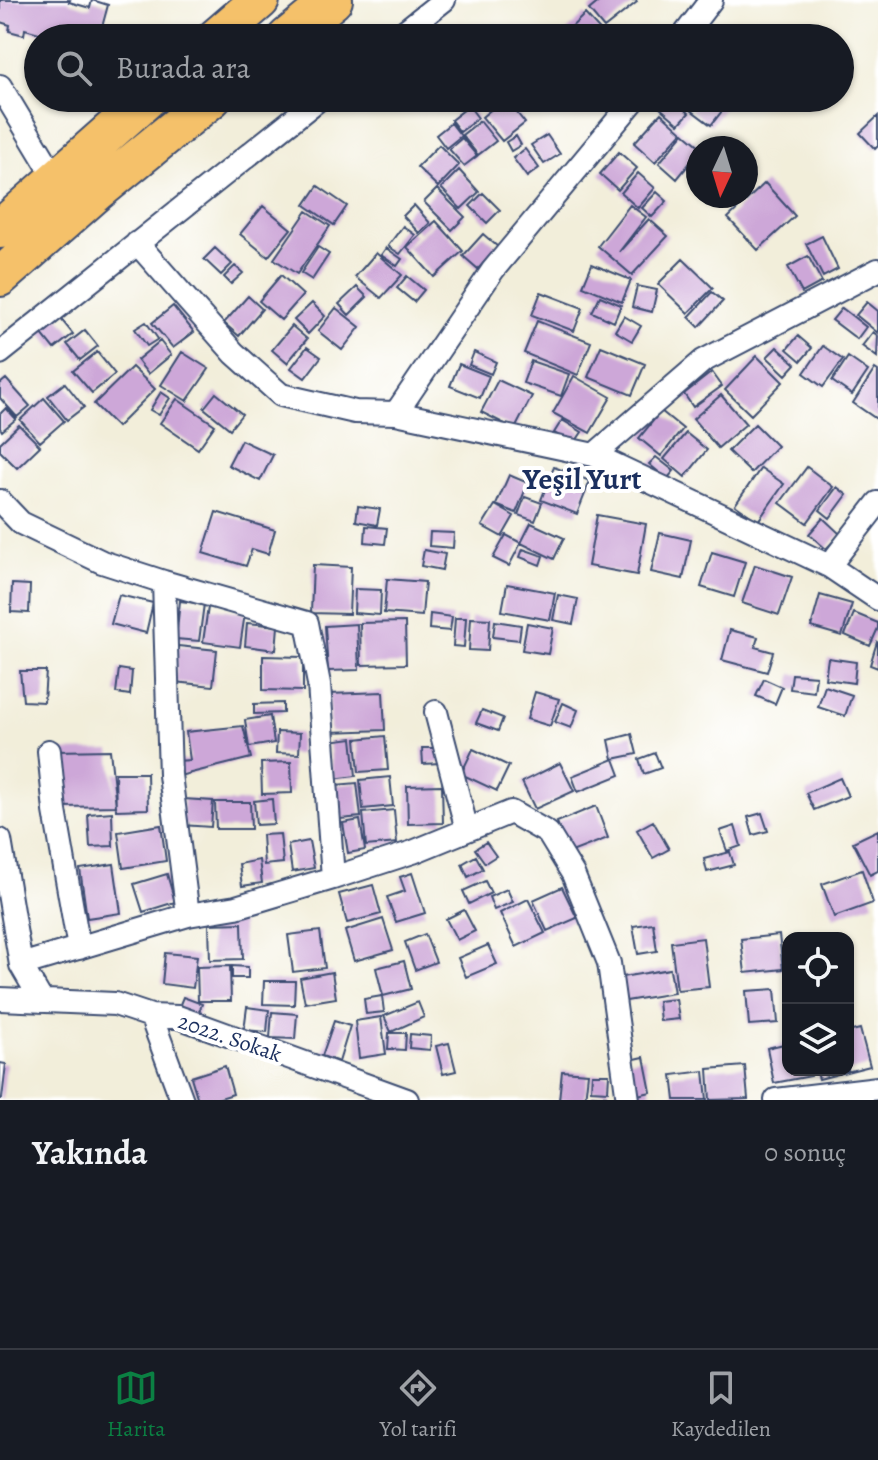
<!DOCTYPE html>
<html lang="tr">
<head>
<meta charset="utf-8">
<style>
  body { margin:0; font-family:Alegreya,serif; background:#20242c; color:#f1f3f6 }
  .controls { position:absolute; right:24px; bottom:24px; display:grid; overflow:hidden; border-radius:16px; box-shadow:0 2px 6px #0004 }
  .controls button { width:72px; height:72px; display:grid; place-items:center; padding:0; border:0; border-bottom:2px solid #363941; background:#171b24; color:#f1f3f6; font:40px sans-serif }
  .compass { position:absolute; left:686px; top:136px; width:72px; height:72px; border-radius:50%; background:#171b24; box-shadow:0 2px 6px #0004; rotate:184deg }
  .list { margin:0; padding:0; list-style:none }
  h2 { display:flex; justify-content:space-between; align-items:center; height:104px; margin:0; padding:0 32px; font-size:34px }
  h2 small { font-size:26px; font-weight:400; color:#9ea1a6 }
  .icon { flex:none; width:44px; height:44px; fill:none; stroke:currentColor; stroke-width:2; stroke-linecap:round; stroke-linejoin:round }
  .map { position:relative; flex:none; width:878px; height:1100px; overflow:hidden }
  .search { position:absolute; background:#171b24; box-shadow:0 2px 6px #0004; left:24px; right:24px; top:24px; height:88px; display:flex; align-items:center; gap:20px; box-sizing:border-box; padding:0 28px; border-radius:44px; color:#9ea1a6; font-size:30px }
  .sheet { height:248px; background:#171b24 }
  nav { display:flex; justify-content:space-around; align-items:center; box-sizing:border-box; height:112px; border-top:2px solid #363941; background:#171b24; font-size:22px; color:#9ea1a6 }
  nav a { display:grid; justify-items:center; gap:4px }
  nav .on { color:#0b8043 }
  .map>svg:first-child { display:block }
  .building { fill:#cda7d8 }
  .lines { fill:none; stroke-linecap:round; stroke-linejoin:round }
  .minor-casing { stroke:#3b4c71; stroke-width:26 }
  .trunk-casing { stroke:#3b4c71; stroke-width:42 }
  .path { stroke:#3b4c71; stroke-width:4; stroke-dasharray:2 6; stroke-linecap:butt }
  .minor { stroke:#fff; stroke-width:22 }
  .trunk { stroke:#f5c16b; stroke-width:38 }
  .labels { text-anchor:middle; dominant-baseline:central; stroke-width:8; stroke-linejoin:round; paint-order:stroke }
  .street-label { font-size:22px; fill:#1b2f5e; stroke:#fff }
  .district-label { font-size:30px; font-weight:bold; fill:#1b2f5e; stroke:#fff }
</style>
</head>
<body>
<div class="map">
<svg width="878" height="1100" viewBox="0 0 878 1100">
  <rect width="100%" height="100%" fill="#fff"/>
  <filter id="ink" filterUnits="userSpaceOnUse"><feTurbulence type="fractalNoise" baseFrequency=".0125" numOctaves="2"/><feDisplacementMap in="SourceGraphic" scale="16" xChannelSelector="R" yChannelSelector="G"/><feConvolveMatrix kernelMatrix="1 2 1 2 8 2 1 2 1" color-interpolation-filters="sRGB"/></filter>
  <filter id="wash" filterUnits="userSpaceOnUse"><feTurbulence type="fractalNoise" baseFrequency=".006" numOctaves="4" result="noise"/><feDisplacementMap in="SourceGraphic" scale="32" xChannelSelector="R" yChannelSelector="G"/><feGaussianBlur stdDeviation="1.8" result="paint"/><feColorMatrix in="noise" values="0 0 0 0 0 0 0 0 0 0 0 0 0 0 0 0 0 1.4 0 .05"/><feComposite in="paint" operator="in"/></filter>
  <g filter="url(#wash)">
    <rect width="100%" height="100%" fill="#f2eeda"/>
    <g id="blocks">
      <path class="building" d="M0 0H70L69 2 90 8 92 0 108 5 99 38H57L25 29 24 35 9 31 10 25 0 22Z
        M601 0H636L637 2 604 28 589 10Z
        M585 14 607 38H560Z
        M505 98 525 123 502 141 482 117Z
        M657 98H672L689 113 679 124 653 102Z
        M700 98H725L729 102 711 125 691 110Z
        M469 106 478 118 460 132 451 120Z
        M661 113 682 132 655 162 634 143Z
        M878 116V146L875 149 860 133Z
        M480 121 496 141 478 155 462 135Z
        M451 123 461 136 446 148 436 135Z
        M684 133 702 148H698V153L677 179 659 163Z
        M547 135 560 154 544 164 531 145Z
        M516 136 521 145 511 151 506 142Z
        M462 138 477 156 464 166 449 149Z
        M439 145 459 165 438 187 417 167Z
        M525 149 539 168 527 177 513 158Z
        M619 152 637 168 618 190 600 174Z
        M459 170 479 192 461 209 441 188Z
        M638 173 655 188 638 208 621 193Z
        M765 183 795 216 758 250 728 218Z
        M318 186 347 206 334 225 305 205Z
        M437 189 465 217 452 230 424 202Z
        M657 192 667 201 652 217 642 208Z
        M483 193 500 210 487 223 470 206Z
        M414 205 430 223 419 233 403 216Z
        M630 205 646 217 619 252 649 219 668 236 632 275 598 246Z
        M263 206 291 229 268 257 240 234Z
        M307 211 330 226 297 274 274 259Z
        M436 221 463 251 434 277 407 247Z
        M403 226 415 235 400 254 388 246Z
        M483 234 498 247 478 269 463 256Z
        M822 236 838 269 823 277 806 244Z
        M318 247 329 254 312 280 301 273Z
        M215 248 232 264 221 275 204 259Z
        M386 248 402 259 397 266 381 255Z
        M376 253 402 275 381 298 355 277Z
        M808 256 822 282 802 293 788 267Z
        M683 259 713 288 688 313 658 284Z
        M592 264 631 280 622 302 583 286Z
        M235 266 243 273 231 284 224 277Z
        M281 275 303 295 281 320 259 301Z
        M407 276 424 290 414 302 397 288Z
        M637 286 657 290 652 312 632 307Z
        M357 287 367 297 349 315 339 304Z
        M541 292 583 308 574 331 532 315Z
        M712 292 723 301 699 327 689 317Z
        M248 296 262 309 239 336 224 323Z
        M600 296 621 305 614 322 592 312Z
        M867 302 878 311V333L856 315Z
        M312 303 325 316 308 334 294 320Z
        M173 306 194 332 173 348 152 323Z
        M336 308 360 327 342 350 318 331Z
        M842 308 866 327 857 339 832 320Z
        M56 313 73 334 54 349 37 328Z
        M624 316 641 326 632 341 615 331Z
        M537 321 591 342 578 375 524 353Z
        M146 322 158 339 147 346 135 329Z
        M292 326 307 339 287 363 272 350Z
        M85 330 98 346 80 360 67 344Z
        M873 332 878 336 877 357 862 346Z
        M798 336 812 348 801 361 787 349Z
        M160 341 171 355 148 374 137 360Z
        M601 346 645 364 632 395 588 377Z
        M823 346 843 360 823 387 804 373Z
        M307 347 321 357 305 378 291 368Z
        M777 347 796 364 786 375 767 357Z
        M97 352 115 374 92 393 73 371Z
        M182 352 209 369 187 401 161 385Z
        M474 352 496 362 491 374 469 365Z
        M757 356 783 382 751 415 725 390Z
        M848 357 868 371 852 395 832 381Z
        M531 361 569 374 561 396 523 383Z
        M459 364 489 376 480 398 450 386Z
        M132 367 155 389 117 427 94 404Z
        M875 369 878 371V420L853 403Z
        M712 372 722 386 693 407 684 394Z
        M574 376 611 397 590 433 553 413Z
        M6 379 30 406 17 417 0 398V384Z
        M498 380 532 396 515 429 481 412Z
        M65 383 84 407 67 420 48 396Z
        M161 392 170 398 159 415 150 410Z
        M216 393 242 414 230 429 204 408Z
        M721 395 746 424 718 448 693 419Z
        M44 398 64 421 40 442 20 420Z
        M177 399 215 425 198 449 160 423Z
        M6 408 16 419 2 431 0 428V414Z
        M661 411 683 429 661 456 639 438Z
        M562 420 582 432 574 444 554 433Z
        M755 424 777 446 751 473 728 451Z
        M19 425 40 446 17 468 0 451V443Z
        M686 433 707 450 685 477 664 459Z
        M241 440 273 455 260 481 228 465Z
        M656 457 674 471 667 479 649 464Z
        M554 467 590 481 577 514 541 500Z
        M807 467 833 487 807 523 780 503Z
        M761 468 784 484 758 521 735 505Z
        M509 475 528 483 516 513 496 505Z
        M837 487 847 495 830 518 820 510Z
        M525 497 542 503 535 521 518 515Z
        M495 505 514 516 502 537 482 526Z
        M358 506 380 509 377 525 356 521Z
        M216 512 275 530 268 554 252 549 246 566 203 553Z
        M597 515 646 524 637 575 588 566Z
        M823 518 840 534 826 549 809 534Z
        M531 523 564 538 554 559 521 543Z
        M366 526 387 528 385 544 365 542Z
        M430 532 454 533 453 548 429 546Z
        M660 533 691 540 683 579 651 572Z
        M506 535 521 543 509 566 493 558Z
        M523 549 543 556 540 565 520 557Z
        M424 550 445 554 442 570 421 566Z
        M712 552 745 562 734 597 701 587Z
        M313 565 351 567 349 614 311 613Z
        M755 565 792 577 779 615 742 603Z
        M387 579 425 582 422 616 384 613Z
        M12 584 30 585 29 613 11 612Z
        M507 584 555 593 550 620 502 611Z
        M355 589 381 590 380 615 354 613Z
        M119 595 153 603 146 633 111 624Z
        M558 595 578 599 573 624 553 620Z
        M820 595 852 604 842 636 811 627Z
        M180 601 204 604 199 641 176 639Z
        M208 607 245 613 240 647 203 642Z
        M854 613 878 623V628L870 646 845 635Z
        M430 614 452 617 450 631 429 629Z
        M455 618H466L464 647 453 646Z
        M471 618 490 619 488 651 469 650Z
        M495 621 521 625 519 640 493 637Z
        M405 622 406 664 361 665 360 623Z
        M247 623 278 626 276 650 245 646Z
        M527 623 553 628 548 654 522 650Z
        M357 624 359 670 328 671 325 626Z
        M730 630 758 637 755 647 773 652 767 672 722 660Z
        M877 642 878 643V668L870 665Z
        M178 646 217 650 213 686 175 682Z
        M263 656 303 657V691L263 690Z
        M828 658 856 662 854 683 825 679Z
        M119 669 132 671 130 695 116 693Z
        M20 671H46L44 702 23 701Z
        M792 674 816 676 814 692 790 689Z
        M764 679 782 687 775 704 756 696Z
        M825 686 852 695 845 716 818 707Z
        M383 692 385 730 330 732 329 694Z
        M535 692 559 699 550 726 527 719Z
        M283 703V713L254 714V704Z
        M563 703 578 710 571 728 555 722Z
        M482 710 503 718 498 731 476 723Z
        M270 716 274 743 249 747 245 720Z
        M243 726 251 758 179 776 177 761 190 760 186 732Z
        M277 732 300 733 299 754 276 753Z
        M632 734 637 754 613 759 609 740Z
        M385 736 388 770 359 772 356 739Z
        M352 738 356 776 333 779 329 741Z
        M422 748H439L440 763 423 764Z
        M473 749 509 766 497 791 461 774Z
        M110 750 116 806 62 807 56 751Z
        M655 753 661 768 644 774 639 759Z
        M614 759 620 775 578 792 572 776Z
        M291 762 292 793 262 794 261 763Z
        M560 763 574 791 535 809 522 782Z
        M115 773H147L148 809 116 810Z
        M390 777 393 806 363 809 360 780Z
        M840 778 848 796 814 810 806 793Z
        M357 783 361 817 340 819 336 785Z
        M442 785 443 823 408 824 407 786Z
        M184 799 213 801 211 827 182 825Z
        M272 799 274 824 256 825 254 801Z
        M215 802H250L251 829H216Z
        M596 806 608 838 569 853 557 822Z
        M394 810 397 843 366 846 363 813Z
        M112 812 113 846 90 847 88 814Z
        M762 813 768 831 753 835 748 817Z
        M360 820 365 850 348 853 343 823Z
        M653 821 669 849 653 858 637 830Z
        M161 825 166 861 123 868 118 832Z
        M735 826 741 846 727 851 720 831Z
        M878 830V871L870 875 853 842Z
        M280 834 283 863 264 865 262 835Z
        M309 841 314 868 292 872 288 845Z
        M486 842 496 856 485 863 475 849Z
        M730 852 734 865 707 872 704 859Z
        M476 856 483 869 468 877 462 864Z
        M259 860 262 883 242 886 239 864Z
        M114 864 121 913 87 918 80 869Z
        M862 870 873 903 834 917 822 884Z
        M412 873 425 913 396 922 387 897 405 891 400 877Z
        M167 874 175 902 143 912 134 884Z
        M485 881 491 893 469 904 463 891Z
        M373 885 381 914 347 923 339 894Z
        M562 887 577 918 547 931 533 900Z
        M507 889 513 902 494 910 489 897Z
        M528 899 545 933 516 947 500 913Z
        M464 910 475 931 457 940 446 919Z
        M383 919 393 950 354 961 345 931Z
        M242 923 243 959 210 960 209 924Z
        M653 923 657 951 638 954 633 926Z
        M320 931 325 968 293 972 288 935Z
        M425 934 436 962 415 970 405 942Z
        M779 935 783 969 745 973 741 939Z
        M703 938 709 987 677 990 671 942Z
        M488 945 497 964 466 977 458 958Z
        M165 953 197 956 193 988 162 984Z
        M404 961 411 989 383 996 376 968Z
        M230 966 231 1001H198L197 967Z
        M232 966 248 967V978H232Z
        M670 969 674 993 620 1002 616 978Z
        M332 972 336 998 305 1003 300 978Z
        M264 981H295L294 1005 263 1004Z
        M775 989 778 1023 749 1025 746 991Z
        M382 996 384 1012 366 1014 364 999Z
        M183 997 202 1004 197 1017 178 1009Z
        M676 999 679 1019 660 1021 658 1001Z
        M418 1002 424 1017 391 1032 384 1016Z
        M247 1007 269 1010 267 1032 244 1030Z
        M272 1012 297 1014 295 1039 270 1038Z
        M381 1017 386 1054 359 1058 355 1021Z
        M334 1021 350 1026 339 1062 322 1056Z
        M860 1029 870 1066 819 1079 816 1070H848V1032Z
        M389 1033H406L405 1050 388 1049Z
        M410 1034 431 1036 430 1050 409 1048Z
        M449 1043 456 1071 443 1074 436 1046Z
        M788 1043V1070H810L811 1076 774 1083 767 1048Z
        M644 1057 651 1092 633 1096 626 1061Z
        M0 1063 6 1064 2 1099H0Z
        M225 1066 233 1094 214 1100H198L191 1077Z
        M745 1066 748 1099 710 1100 708 1069Z
        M562 1071 588 1073 585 1100H559Z
        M704 1071 707 1100H675L672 1075Z
        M592 1074H609L608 1091 591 1090Z
        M592 1095 606 1096V1100H591Z"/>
    </g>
  </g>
  <g filter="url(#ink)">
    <use href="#blocks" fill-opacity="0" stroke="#3b4c71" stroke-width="2"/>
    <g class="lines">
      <g class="minor-casing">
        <path id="minor" d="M396 38 444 0
          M682 38 711 0
          M0 86 56 179
          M137 243 234 353 281 395 355 412 396 413 594 455 829 566 878 599
          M0 353 320 98
          M396 413 493 270 636 98
          M594 455 703 361 878 270
          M0 501 21 523 102 562 164 582 307 623 319 684 333 878
          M829 566 878 503
          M164 582 170 775 188 915
          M436 712 467 830
          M49 751 55 811 79 948
          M0 840 21 965
          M0 999 115 1004 151 1016 178 1017 407 1100
          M42 1001 21 965 188 915 236 907 333 878 413 852 511 812 548 833 573 874 609 963 628 1100
          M151 1016 182 1100
          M776 1100 878 1088"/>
      </g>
      <g class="trunk-casing">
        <path id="trunk" d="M216 38 260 0
          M287 38 333 0
          M0 229 148 98
          M0 277 98 191 212 98"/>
      </g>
      <path class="path" d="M365 38 377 29"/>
      <use href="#minor" class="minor"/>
      <use href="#trunk" class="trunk"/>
    </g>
  </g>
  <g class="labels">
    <g class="street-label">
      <text transform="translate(230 1038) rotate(19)">2022. Sokak</text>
    </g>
    <g class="district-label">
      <text x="582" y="479">Yeşil Yurt</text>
    </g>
  </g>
</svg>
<div class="controls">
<button><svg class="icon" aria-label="locate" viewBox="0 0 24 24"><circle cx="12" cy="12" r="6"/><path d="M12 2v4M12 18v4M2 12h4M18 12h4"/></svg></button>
<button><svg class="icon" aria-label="layers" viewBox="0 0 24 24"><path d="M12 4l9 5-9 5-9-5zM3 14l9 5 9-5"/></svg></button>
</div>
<svg class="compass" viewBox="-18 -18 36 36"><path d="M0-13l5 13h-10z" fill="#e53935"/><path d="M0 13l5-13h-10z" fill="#9ea1a6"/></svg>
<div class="search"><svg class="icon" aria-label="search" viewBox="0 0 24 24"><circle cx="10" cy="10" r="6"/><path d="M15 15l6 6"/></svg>Burada ara</div>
</div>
<section class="sheet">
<h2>Yakında<small>0 sonuç</small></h2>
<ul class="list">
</ul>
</section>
<nav>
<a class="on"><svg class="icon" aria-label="map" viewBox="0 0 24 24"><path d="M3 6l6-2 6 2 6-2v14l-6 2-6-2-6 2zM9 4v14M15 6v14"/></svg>Harita</a>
<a><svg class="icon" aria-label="directions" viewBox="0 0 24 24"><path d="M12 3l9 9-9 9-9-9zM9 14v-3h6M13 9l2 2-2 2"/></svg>Yol tarifi</a>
<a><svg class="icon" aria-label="saved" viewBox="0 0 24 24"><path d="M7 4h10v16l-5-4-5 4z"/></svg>Kaydedilen</a>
</nav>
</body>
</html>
